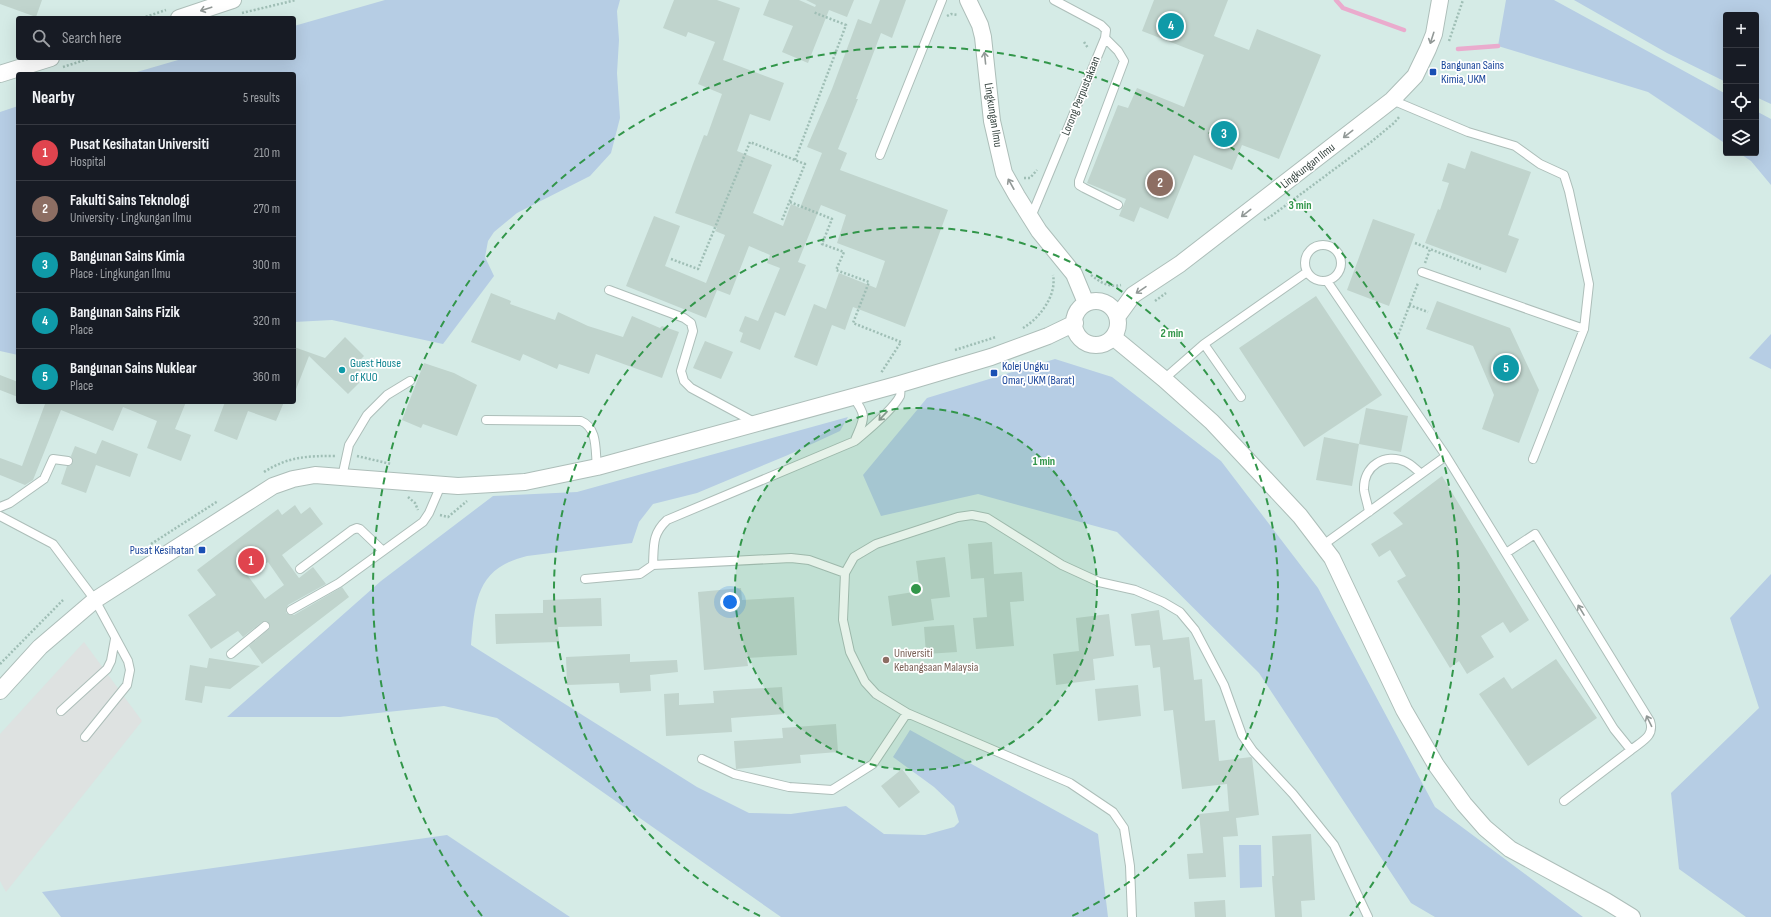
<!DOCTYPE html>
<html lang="en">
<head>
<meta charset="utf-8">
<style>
  body { margin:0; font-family:"Sofia Sans Condensed",sans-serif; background:#242831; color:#f1f3f6 }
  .controls { position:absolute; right:12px; top:12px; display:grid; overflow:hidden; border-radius:4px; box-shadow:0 4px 16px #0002 }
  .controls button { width:36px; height:36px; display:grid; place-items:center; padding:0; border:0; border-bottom:1px solid #363941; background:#171b24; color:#f1f3f6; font:20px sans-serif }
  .you { position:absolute; left:730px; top:602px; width:14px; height:14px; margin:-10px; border:3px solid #fff; border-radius:50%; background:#1a73e8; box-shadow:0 0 0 6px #1a73e833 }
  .badge { display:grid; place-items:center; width:26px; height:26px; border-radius:50%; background:#2de753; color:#fff; font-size:13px; font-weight:700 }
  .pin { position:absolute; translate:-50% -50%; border:2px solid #fff; box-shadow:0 1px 4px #0006 }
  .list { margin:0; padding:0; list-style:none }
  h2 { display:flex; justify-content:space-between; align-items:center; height:52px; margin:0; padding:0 16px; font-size:17px }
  h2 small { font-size:13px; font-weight:400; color:#9ea1a6 }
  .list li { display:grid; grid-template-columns:26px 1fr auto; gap:12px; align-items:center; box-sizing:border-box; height:56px; padding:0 16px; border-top:1px solid #363941 }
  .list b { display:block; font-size:15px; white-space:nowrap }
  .list p { margin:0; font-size:13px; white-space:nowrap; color:#9ea1a6 }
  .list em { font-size:13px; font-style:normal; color:#9ea1a6 }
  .icon { flex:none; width:22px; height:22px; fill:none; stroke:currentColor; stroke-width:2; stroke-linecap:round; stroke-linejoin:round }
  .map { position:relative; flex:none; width:1771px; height:917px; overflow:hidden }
  .search { position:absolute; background:#171b24; box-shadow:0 4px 16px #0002; left:16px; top:16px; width:280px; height:44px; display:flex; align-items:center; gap:10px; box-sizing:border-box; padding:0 14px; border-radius:4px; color:#9ea1a6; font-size:15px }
  .panel { position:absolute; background:#171b24; box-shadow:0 4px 16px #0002; left:16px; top:72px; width:280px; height:332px; border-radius:4px }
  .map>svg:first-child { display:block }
  .education { fill:#d5ebe6; fill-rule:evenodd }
  .green { fill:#b6cde4 }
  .parking { fill:#dee2e1 }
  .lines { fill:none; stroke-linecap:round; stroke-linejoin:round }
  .stream { stroke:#eaabcd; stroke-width:4.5 }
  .building { fill:#c0d4cd; fill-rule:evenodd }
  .service-casing { stroke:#adbeb9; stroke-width:10 }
  .minor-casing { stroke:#adbeb9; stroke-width:18 }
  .path { stroke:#9fbeb5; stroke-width:2.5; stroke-dasharray:2 2; stroke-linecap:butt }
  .service { stroke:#fff; stroke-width:8 }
  .minor { stroke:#fff; stroke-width:16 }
  .oneway { stroke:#929997 }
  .ring { fill:none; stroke:#32964a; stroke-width:2; stroke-dasharray:7 5 }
  .transit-dot { fill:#1a4fb4; stroke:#fff; stroke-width:1.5 }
  .culture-dot { fill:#0f9aa8; stroke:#fff; stroke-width:1.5 }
  .education-dot { fill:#8d6e63; stroke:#fff; stroke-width:1.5 }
  .labels { text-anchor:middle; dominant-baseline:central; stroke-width:3.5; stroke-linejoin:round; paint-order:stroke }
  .transit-label { font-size:12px; fill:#164399; stroke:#fff; text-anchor:start }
  .street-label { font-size:12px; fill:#384642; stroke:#fff }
  .culture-label { font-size:12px; fill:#0d838f; stroke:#fff; text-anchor:start }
  .education-label { font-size:12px; fill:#785e54; stroke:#fff; text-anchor:start }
  .centre { fill:#32964a; stroke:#fff; stroke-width:2 }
  .ring-label { font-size:12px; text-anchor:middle; font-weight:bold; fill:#32964a; stroke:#fff; stroke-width:3.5; stroke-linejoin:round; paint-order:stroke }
</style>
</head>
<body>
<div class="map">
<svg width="1771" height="917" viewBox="0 0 1771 917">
  <rect width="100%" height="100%" fill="#e9f3f1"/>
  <path class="education" d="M0 0H1771V917H0ZM1726 15H1756V153H1726ZM18 18H294V58H18ZM18 74H294V402H18Z"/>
  <path class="green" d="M385 0H620L617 11 619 40 617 73 620 118 611 153 590 176 517 213 494 232 488 241 485 257 494 276 443 344 332 320 294 322V74H130L185 58H294V26Z
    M1506 0H1554L1726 94V144L1648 92 1498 46Z
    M1574 0H1771V104L1756 97V15H1726V82L1667 53Z
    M18 106V355L0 351V112Z
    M1756 111 1771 119V185L1751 161 1739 153H1756Z
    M1771 334V369L1749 358Z
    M1055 359 1112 377 1221 461 1318 588 1435 807 1583 917H1435L1411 903 1259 673 1117 532 978 494 881 516 863 475 927 398Z
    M848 417 840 431 788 455 697 493 653 504 639 522 632 543 527 556C477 568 475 600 471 645L697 787 749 813 791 814 846 806 884 834 925 835 954 827 959 822 954 806 934 787 893 757 910 730 1098 834 1108 917H781L497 718 444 706 340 717H227L381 581 493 496 577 492Z
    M1771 574V917H1746L1679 869 1671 793 1759 708 1730 618Z
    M447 835 570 917H61L42 892Z
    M1239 845H1261L1262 887 1240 888Z"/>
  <path class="parking" d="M84 642 142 721 6 892 0 881V734Z"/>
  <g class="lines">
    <path class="stream" d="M1336 0 1343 8 1404 30
      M1458 49 1498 46"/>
  </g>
  <path class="building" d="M0 0H42L36 17 0 4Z
    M674 0H717L740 8 723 60 784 83 770 121 750 114 737 151 772 165 753 213 783 226 791 204 800 208 822 153 807 147 832 89 858 19 871 24 880 0H906L892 38 881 33 856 99H858L838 149 847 153 840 170 948 210 905 327 853 307 845 330 832 325 817 366 794 357 814 304 826 309 839 273 876 288 885 261 837 243 846 215 821 205 798 262 806 265 785 316 775 312 760 350 740 342 743 333 739 331 745 316 758 321 780 268 767 263 770 255 749 246 730 295 717 290 706 318 626 286 654 216 680 226 665 266 706 283 725 235 715 231 717 228 675 213 693 164 704 135 707 136 722 94 698 84 715 42 688 32 686 37 663 28Z
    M769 0H799L815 7 816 5 806 0H854L847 17 829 10 808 63 782 52 793 26 763 15Z
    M1154 0H1228L1214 36 1249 50 1257 29 1321 55 1279 159 1242 145 1232 170 1194 155 1168 219 1140 207 1134 222 1119 216 1126 199 1087 183 1118 105 1128 108 1137 88 1184 107 1204 55 1142 31Z
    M1471 151 1531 172 1508 235 1519 239 1506 273 1425 243 1438 209 1440 210 1449 183 1442 181 1448 163 1465 169Z
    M1373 219 1415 234 1389 306 1347 290Z
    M491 293 511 301 510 304 555 320 558 312 588 326 623 337 632 316 660 328 662 326 679 332 662 378 596 354 589 374 559 364 557 369 523 354 520 361 471 342Z
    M1316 296 1382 395 1304 447 1239 348Z
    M1437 301 1510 328 1539 390 1519 443 1482 429 1494 395 1473 346 1426 329Z
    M345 337 364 356 355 365 366 376 348 394 309 356 295 392 294 391V347L325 358Z
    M705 341 733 352 721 379 693 368Z
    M424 363 454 373 477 385 457 436 423 424 421 428 402 420Z
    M0 375 18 382V397L0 390Z
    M42 402H186L175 429 191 435 181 461 147 448 157 421 123 407 113 431 61 410 33 480 25 485 0 475V458L22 466 45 404Z
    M225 402H284L276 421 248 411 237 440 214 431Z
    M1366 408 1408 416 1401 452 1359 444Z
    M1324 437 1359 444 1352 486 1316 480Z
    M102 440 138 454 130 477 96 465 86 493 61 484 67 466H70L73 462 71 456 75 446 96 454Z
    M1442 476 1529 620 1510 633 1503 622 1481 636 1494 657 1467 674 1459 661 1450 668 1397 581 1406 576 1390 550 1379 557 1371 544 1403 524 1393 513Z
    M295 505 301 514 310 507 323 524 282 555 299 578 313 567 326 584 288 605 286 610V613L291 615H294L342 587 349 597 262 664 249 646 270 628V625L267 621 262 622 243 637 238 631 211 649 188 615 216 595 197 570 278 509 282 515ZM268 562 284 585 265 599 248 576Z
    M992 542 994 574 1022 572 1024 601 1010 602 1014 646 976 649 973 618 987 617 984 578 971 579 968 544Z
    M945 557 950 597 931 599 934 620 892 626 888 596 920 591 916 561Z
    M741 588 742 600 794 597 797 655 747 658 748 666 704 670 698 592Z
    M601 598 602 626 558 627 559 642 496 644 495 614 543 613V600Z
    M1159 610 1163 640 1189 637 1194 680 1202 679 1205 721 1215 720 1219 761 1251 757 1252 758 1259 815 1236 818 1238 836 1223 837 1226 877 1189 879 1187 854 1203 853 1199 814 1229 811 1227 784 1182 789 1173 710 1164 711 1160 667 1153 668 1150 645 1135 646 1131 614Z
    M1109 614 1114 656 1093 659 1095 680 1056 685 1053 654 1079 651 1076 618Z
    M954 625 957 652 926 654 924 627Z
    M630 654V662L677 660 678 672 650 675 651 691 620 693 619 683 567 685 566 657Z
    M209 658 260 666 230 689 205 686 202 703 185 700 190 665 207 668Z
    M1556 659 1597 718 1528 766 1479 694 1504 677 1512 689Z
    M1138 685 1141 716 1098 721 1095 689Z
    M782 687 784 714 731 718 732 732 666 736 664 694 679 693V705L714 703 713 691Z
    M836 724 838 752 800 755 801 763 736 769 734 741 783 738 782 728Z
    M902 769 920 792 899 808 881 786Z
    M1311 834 1315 900 1301 901 1302 917H1275L1272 876H1274L1272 836Z
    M1225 900 1226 917H1195L1194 902Z"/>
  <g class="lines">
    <g class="service-casing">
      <path id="service" d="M1105 38 1118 51 1124 61 1079 181V185L1084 188 1118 205
        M1392 100 1468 132 1515 146 1540 164 1564 175 1569 191 1589 284 1584 329 1422 272
        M880 155 942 0
        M1031 217 1105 38 1106 30 1101 25 1054 0
        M1305 263a18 18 0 1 1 36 0a18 18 0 1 1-36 0Z
        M1327 281 1446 456 1614 729 1631 750 1564 801
        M609 290 684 318 691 323 693 331 681 371 684 381 691 388 756 423
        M1204 344 1241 397
        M1164 379 1204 344 1307 272
        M853 397C868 417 864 418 855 440
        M486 420 581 421C598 428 595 450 597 467
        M1533 459 1584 329
        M342 477 349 445 367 415 387 395 410 381
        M0 507 10 503 44 479 53 459 68 461
        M1369 512C1368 505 1365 497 1364 490 1363 466 1385 452 1406 462 1412 465 1417 470 1421 474
        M0 516 53 544 95 600 128 661 130 670 127 685 85 737
        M1323 545 1446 456
        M1506 553 1535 534 1650 721C1655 736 1642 741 1631 750
        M653 565C654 545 652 534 667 520L855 441C867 431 893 410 900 396 901 393 900 388 900 384
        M300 569 352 530 357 528 360 529 382 550
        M585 579 640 574 653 565 791 558 809 560 845 573
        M291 610 339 583 423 522 429 513 441 485
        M231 654 265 626
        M61 711 107 669 111 661 115 639
        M702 759 734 774 789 787 832 790 873 764 907 713
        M1132 917 1130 866 1124 828 1113 812 1070 783 907 713 876 694 865 682 850 652 843 620 845 573 854 557 876 544 958 517 972 515 987 518 1062 565 1099 582 1135 590 1163 602 1180 612 1195 630 1224 685 1242 735 1253 751 1293 794 1334 845 1368 917"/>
    </g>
    <g class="minor-casing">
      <path id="minor" d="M968 0 980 25 983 37 992 121 1004 173 1017 196 1039 231 1074 274 1086 303
        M179 18 233 0
        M0 74 51 58
        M1074 323a22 22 0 1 1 44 0a22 22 0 1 1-44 0Z
        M1117 317 1133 295 1180 264 1392 100 1415 76 1428 49 1434 34 1440 0
        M1113 337 1164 379 1212 422 1300 516 1332 558 1404 710 1436 765 1464 804 1485 828 1510 849 1606 901 1632 917
        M0 691 40 647 95 600 273 486 293 479 315 475 458 486 525 482 597 467 900 384 991 357 1048 336 1075 323"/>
    </g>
    <path class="path" d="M242 13 296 0
      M947 16 951 14 958 15
      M142 18 166 10
      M1449 41 1463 0
      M1084 42 1088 48
      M63 67 91 58
      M795 160 846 25 813 12
      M1024 178H1030L1037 170
      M790 202 832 219 822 244 844 252 836 270 869 282 853 323 901 342 881 373
      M1264 220 1270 217 1371 142 1394 123 1400 116
      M1415 243 1430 249
      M671 259 698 269 750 142 805 164 782 220
      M1425 263 1430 249 1481 269
      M1091 275C1100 282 1109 288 1121 285
      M1155 301 1166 293
      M1409 305 1428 312
      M1023 328C1040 318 1057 295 1053 275
      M1397 338 1418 283
      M955 350 996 337
      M357 456 391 464
      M264 472C289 456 308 456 336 456
      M408 497 415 503 418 510
      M440 515 448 517 467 501
      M151 544 218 501
      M0 664 63 600"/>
    <use href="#service" class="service"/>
    <use href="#minor" class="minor"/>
  </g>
  <defs><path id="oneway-shaft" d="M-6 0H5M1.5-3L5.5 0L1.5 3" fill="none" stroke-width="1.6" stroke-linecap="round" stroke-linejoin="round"/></defs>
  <g class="oneway">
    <use href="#oneway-shaft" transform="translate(206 9) rotate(162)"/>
    <use href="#oneway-shaft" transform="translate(1432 38) rotate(108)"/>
    <use href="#oneway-shaft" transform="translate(985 58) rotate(-96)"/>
    <use href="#oneway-shaft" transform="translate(1348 134) rotate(142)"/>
    <use href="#oneway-shaft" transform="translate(1011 184) rotate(-119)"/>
    <use href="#oneway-shaft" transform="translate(1246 213) rotate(142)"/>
    <use href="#oneway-shaft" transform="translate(1141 290) rotate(146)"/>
    <use href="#oneway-shaft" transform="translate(883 416) rotate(133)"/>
    <use href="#oneway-shaft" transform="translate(1581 610) rotate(-121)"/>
    <use href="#oneway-shaft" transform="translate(1649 721) rotate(-116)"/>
  </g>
  <circle cx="916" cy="589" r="181" fill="#32964a" fill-opacity=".12"/>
  <g class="ring">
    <circle cx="916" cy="589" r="181"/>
    <path d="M760 916A362 362 0 1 1 1072 916"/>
    <path d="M482 916A543 543 0 1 1 1350 916"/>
  </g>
  <g class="transit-dot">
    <rect x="1429" y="68" width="8" height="8" rx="2"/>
    <rect x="990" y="369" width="8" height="8" rx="2"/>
    <rect x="198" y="546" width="8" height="8" rx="2"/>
  </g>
  <circle class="culture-dot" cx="342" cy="370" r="4"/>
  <circle class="education-dot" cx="886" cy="660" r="4"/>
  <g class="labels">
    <g class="transit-label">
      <text x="1441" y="65">Bangunan Sains<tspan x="1441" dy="14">Kimia, UKM</tspan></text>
      <text x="1002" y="366">Kolej Ungku<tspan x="1002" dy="14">Omar, UKM (Barat)</tspan></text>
      <text x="194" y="550" text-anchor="end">Pusat Kesihatan</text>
    </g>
    <g class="street-label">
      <text transform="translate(1081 96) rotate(-68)">Lorong Perpustakaan</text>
      <text transform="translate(993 115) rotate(81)">Lingkungan Ilmu</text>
      <text transform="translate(1308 166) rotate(-38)">Lingkungan Ilmu</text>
    </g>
    <g class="culture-label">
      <text x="350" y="363">Guest House<tspan x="350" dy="14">of KUO</tspan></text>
    </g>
    <g class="education-label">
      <text x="894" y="653">Universiti<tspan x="894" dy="14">Kebangsaan Malaysia</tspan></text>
    </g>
  </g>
  <circle cx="916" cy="589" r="6" class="centre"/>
  <g class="ring-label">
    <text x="1300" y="209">3 min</text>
    <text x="1172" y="337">2 min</text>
    <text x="1044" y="465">1 min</text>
  </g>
</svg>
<div class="controls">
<button>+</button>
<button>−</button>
<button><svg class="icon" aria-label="locate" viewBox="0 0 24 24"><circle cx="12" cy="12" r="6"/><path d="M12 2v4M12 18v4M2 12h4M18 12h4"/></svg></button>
<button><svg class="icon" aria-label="layers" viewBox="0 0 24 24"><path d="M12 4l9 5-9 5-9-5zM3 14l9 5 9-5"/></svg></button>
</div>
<div class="you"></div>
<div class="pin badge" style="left:251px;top:561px;background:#e0444e">1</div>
<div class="pin badge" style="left:1160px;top:183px;background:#8d6e63">2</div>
<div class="pin badge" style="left:1224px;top:134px;background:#0f9aa8">3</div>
<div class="pin badge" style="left:1171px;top:26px;background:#0f9aa8">4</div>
<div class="pin badge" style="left:1506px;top:368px;background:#0f9aa8">5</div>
<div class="search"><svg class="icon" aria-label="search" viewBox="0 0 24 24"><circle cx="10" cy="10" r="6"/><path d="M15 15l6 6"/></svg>Search here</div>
<section class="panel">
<h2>Nearby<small>5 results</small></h2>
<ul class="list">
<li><span class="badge" style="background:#e0444e">1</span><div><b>Pusat Kesihatan Universiti</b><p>Hospital</p></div><em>210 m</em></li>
<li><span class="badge" style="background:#8d6e63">2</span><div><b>Fakulti Sains Teknologi</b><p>University · Lingkungan Ilmu</p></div><em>270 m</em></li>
<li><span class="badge" style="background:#0f9aa8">3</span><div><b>Bangunan Sains Kimia</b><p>Place · Lingkungan Ilmu</p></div><em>300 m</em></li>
<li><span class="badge" style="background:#0f9aa8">4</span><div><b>Bangunan Sains Fizik</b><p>Place</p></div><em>320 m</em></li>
<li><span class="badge" style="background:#0f9aa8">5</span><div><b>Bangunan Sains Nuklear</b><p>Place</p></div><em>360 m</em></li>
</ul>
</section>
</div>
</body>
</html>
